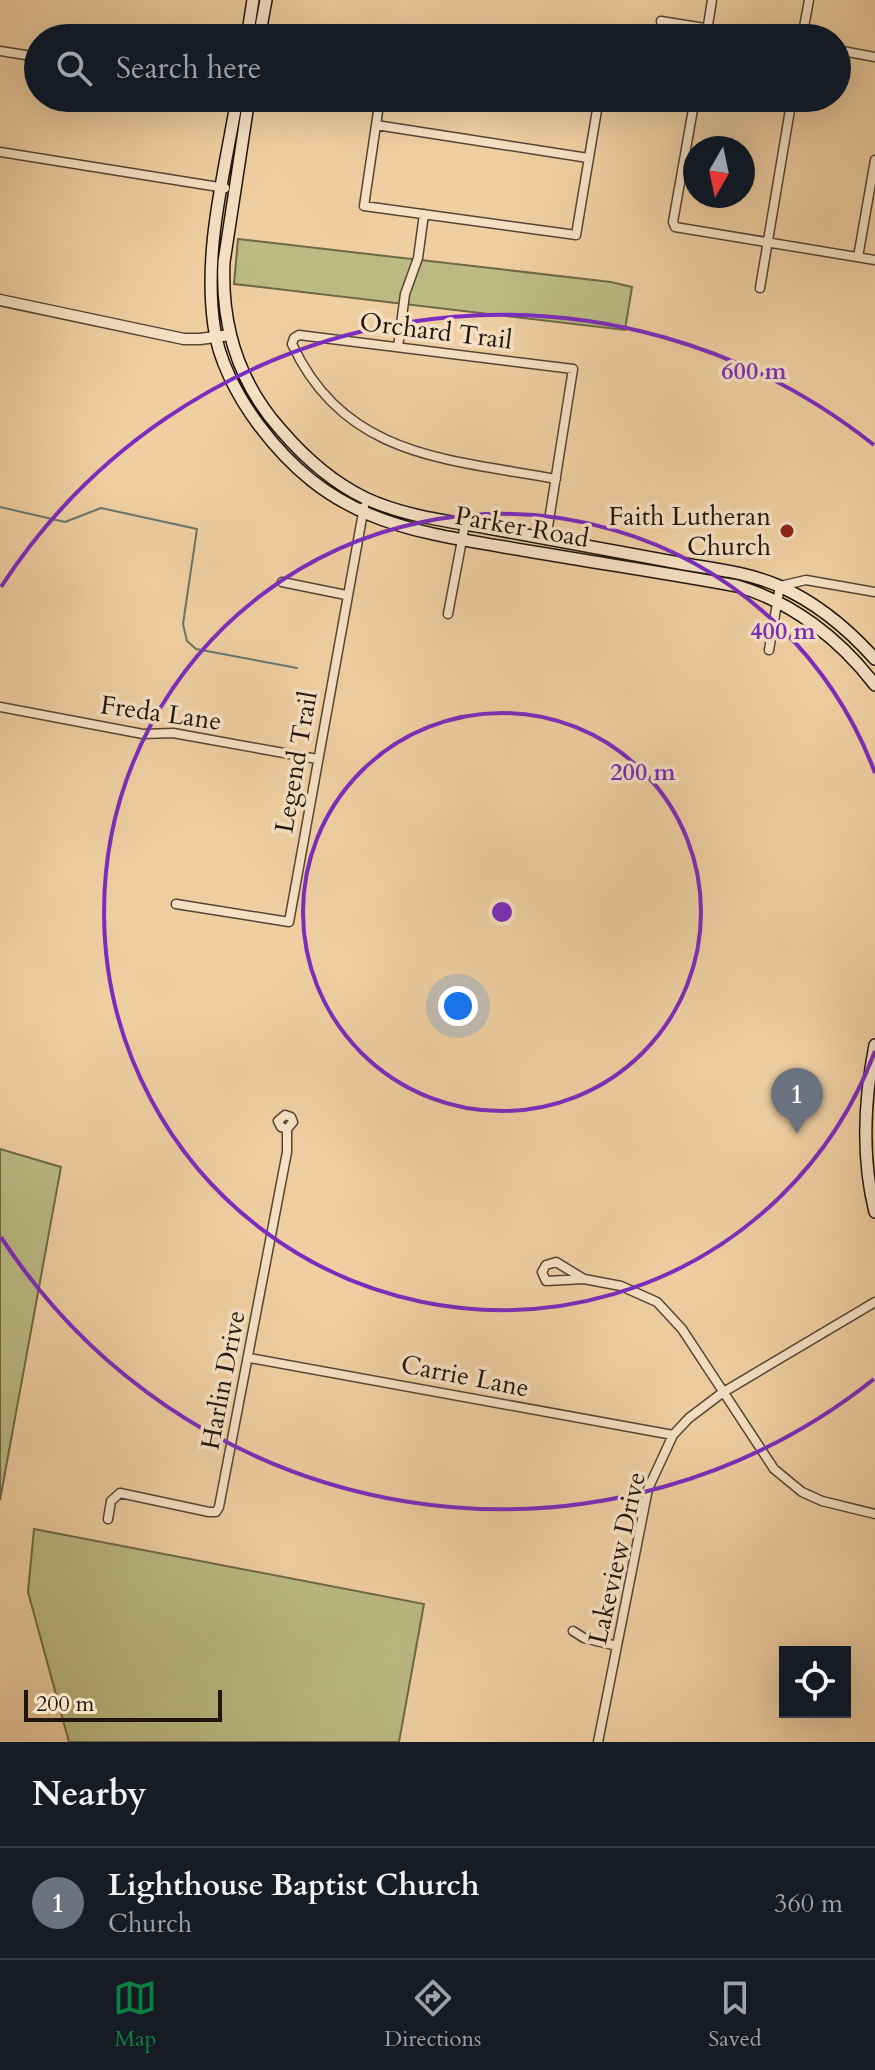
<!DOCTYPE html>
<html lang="en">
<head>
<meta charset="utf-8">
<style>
  body { margin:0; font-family:Cardo,serif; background:#20242c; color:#f1f3f6 }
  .controls { position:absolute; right:24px; bottom:24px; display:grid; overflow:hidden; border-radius:0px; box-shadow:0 8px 32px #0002 }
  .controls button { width:72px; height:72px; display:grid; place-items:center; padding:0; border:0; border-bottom:2px solid #363941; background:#171b24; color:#f1f3f6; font:40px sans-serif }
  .compass { position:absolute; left:683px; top:136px; width:72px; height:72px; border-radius:50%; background:#171b24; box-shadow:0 8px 32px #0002; rotate:189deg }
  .scale { position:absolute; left:24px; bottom:20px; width:198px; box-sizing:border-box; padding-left:8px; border:4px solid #20150e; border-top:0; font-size:22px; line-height:28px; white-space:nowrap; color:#20150e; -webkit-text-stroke:6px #f5e0c3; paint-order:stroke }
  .you { position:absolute; left:458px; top:1006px; width:28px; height:28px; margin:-20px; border:6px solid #fff; border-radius:50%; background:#1a73e8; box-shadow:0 0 0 12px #1a73e833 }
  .badge { display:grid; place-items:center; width:52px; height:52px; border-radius:50%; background:#0b8043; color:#fff; font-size:26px; font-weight:700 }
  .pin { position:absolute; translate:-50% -66px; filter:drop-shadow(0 2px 4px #0008) }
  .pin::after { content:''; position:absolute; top:42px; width:28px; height:24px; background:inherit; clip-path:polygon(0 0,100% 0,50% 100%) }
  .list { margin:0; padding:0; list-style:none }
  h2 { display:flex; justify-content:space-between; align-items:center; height:104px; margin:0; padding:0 32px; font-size:34px }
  h2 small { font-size:26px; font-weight:400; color:#9ea1a6 }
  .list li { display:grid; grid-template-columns:52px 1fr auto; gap:24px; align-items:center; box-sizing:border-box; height:112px; padding:0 32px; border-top:2px solid #363941 }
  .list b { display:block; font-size:30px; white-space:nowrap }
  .list p { margin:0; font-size:26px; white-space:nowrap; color:#9ea1a6 }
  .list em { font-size:26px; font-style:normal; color:#9ea1a6 }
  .icon { flex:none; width:44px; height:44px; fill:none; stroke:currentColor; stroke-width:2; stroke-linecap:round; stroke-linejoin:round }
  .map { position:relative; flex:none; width:875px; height:1742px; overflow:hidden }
  .search { position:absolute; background:#171b24; box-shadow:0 8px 32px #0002; left:24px; right:24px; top:24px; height:88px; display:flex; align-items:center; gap:20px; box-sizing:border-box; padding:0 28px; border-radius:44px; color:#9ea1a6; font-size:30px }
  .sheet { height:216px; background:#171b24 }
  nav { display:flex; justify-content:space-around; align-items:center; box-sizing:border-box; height:112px; border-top:2px solid #363941; background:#171b24; font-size:22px; color:#9ea1a6 }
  nav a { display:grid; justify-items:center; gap:4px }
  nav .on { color:#0b8043 }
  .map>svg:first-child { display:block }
  .green { fill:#bbba83; stroke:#6e6848; stroke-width:2 }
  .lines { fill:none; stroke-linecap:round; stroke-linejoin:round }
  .stream { stroke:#69766a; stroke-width:2 }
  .minor-casing { stroke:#544433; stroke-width:11 }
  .tertiary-casing { stroke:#544433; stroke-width:13 }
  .secondary-casing { stroke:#20150e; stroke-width:14 }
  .minor { stroke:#f5e0c3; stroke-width:8 }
  .tertiary { stroke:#f5e0c3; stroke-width:10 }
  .secondary { stroke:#f5e0c3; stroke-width:11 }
  .ring { fill:none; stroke:#7b2cbf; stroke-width:4 }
  .poi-dot { fill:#8f2418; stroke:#f5e0c3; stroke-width:3 }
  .labels { text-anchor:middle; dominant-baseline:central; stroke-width:7; stroke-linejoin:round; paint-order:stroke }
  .street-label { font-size:26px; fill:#20150e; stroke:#f5e0c3 }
  .poi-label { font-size:26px; fill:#20150e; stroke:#f5e0c3; text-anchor:end }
  .centre { fill:#7b2cbf; stroke:#f5e0c3; stroke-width:4 }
  .ring-label { font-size:24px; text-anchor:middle; font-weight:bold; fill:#7b2cbf; stroke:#f5e0c3; stroke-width:7; stroke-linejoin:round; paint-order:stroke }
</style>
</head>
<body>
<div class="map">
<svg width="875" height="1742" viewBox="0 0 875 1742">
  <rect width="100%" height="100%" fill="#efcfa2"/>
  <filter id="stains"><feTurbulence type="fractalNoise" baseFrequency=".0025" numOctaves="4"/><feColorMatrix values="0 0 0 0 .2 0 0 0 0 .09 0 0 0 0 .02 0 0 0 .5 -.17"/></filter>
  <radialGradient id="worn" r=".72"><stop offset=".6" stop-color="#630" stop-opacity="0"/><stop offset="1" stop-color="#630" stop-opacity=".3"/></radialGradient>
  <path class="green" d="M238 239 611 282 632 287 625 330 234 284Z
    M0 1149 61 1167 0 1500Z
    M34 1529 424 1604 399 1742H69L28 1592Z"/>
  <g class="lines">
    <path class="stream" d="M0 507 65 522 101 508 197 529 183 624 187 641 196 649 297 668"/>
    <g class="minor-casing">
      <path id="minor" d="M661 21 766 38
        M261 30 307 38
        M706 38 712 0
        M802 38 809 0
        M837 50 875 57
        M0 51 38 57
        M380 98 364 206 576 235 599 98
        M695 98 673 222 675 227 875 260
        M376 125 588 158
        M0 152 225 188
        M858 257 875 160
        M760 288 792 98
        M398 347 405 294 418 258 424 214
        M546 539 573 369 299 335 294 338 292 344C345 458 448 459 556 479
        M282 582 346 595
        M448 614 465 524
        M769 650 780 586 806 580 875 592
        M0 707 143 734 173 733 317 759
        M176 904 289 922 364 507
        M584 1279 556 1262 546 1265 542 1272 546 1281 584 1279 621 1286 657 1302 682 1329 774 1469 802 1492 822 1501 875 1514
        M250 1358 673 1435
        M108 1519 111 1501 120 1493 209 1512H216L219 1507 287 1152V1129L293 1122 291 1117 285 1115 278 1121 281 1127 287 1129
        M573 1631 584 1638 617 1646
        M598 1742 648 1489 673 1435 689 1418 722 1393 875 1302"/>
    </g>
    <g class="tertiary-casing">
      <path id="tertiary" d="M0 300 184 339H200L230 335"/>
    </g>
    <g class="secondary-casing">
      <path id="secondary" d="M247 38 253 0
        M259 38 266 0
        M237 98C225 172 203 250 214 326 218 360 238 397 258 424 336 529 421 532 540 553 605 564 671 574 737 586 792 602 840 639 875 685
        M249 98 224 262C221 325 239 383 281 430 305 458 332 482 365 498 403 516 447 521 488 528 552 540 616 552 679 563 713 569 747 572 779 586 815 602 849 630 875 659
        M875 1045C864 1101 861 1156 875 1212"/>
    </g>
    <use href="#minor" class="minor"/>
    <use href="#tertiary" class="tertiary"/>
    <use href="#secondary" class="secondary"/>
  </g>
  <g class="ring">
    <circle cx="502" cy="912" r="199"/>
    <path d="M875 1051A398 398 0 1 1 875 773"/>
    <path d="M874 1379A597 597 0 0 1 1 1237M1 587A597 597 0 0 1 874 445"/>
  </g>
  <circle class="poi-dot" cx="787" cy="531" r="8"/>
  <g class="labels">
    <g class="street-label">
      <text transform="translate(436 331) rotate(7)">Orchard Trail</text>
      <text transform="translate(522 527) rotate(10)">Parker Road</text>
      <text transform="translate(161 713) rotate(8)">Freda Lane</text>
      <text transform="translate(296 762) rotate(-80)">Legend Trail</text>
      <text transform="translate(465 1376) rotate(11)">Carrie Lane</text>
      <text transform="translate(223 1380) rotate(-79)">Harlin Drive</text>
      <text transform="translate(617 1558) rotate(-77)">Lakeview Drive</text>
    </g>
    <g class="poi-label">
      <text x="771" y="516">Faith Lutheran<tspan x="771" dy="30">Church</tspan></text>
    </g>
  </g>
  <circle cx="502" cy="912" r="12" class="centre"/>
  <g class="ring-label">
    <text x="754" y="379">600 m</text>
    <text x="783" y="639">400 m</text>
    <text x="643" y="780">200 m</text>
  </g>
  <rect width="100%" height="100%" filter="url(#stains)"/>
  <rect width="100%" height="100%" fill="url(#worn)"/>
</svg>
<div class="controls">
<button><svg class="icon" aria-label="locate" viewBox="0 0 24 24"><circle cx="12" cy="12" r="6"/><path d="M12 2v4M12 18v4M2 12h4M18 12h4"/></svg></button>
</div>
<svg class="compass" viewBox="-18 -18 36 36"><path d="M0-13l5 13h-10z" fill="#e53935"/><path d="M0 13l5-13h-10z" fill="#9ea1a6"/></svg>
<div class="scale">200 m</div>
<div class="you"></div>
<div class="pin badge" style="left:797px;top:1134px;background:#6b7280">1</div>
<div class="search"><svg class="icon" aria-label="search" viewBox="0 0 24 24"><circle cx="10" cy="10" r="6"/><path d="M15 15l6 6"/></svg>Search here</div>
</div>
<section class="sheet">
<h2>Nearby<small></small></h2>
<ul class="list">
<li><span class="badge" style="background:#6b7280">1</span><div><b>Lighthouse Baptist Church</b><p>Church</p></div><em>360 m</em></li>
</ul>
</section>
<nav>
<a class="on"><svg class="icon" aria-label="map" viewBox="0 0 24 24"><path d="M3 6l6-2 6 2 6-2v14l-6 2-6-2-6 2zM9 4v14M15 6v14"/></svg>Map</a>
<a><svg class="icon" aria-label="directions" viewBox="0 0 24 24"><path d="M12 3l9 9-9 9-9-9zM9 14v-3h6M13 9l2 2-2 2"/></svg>Directions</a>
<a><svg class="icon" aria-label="saved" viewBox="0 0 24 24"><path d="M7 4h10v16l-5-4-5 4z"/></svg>Saved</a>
</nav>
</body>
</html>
